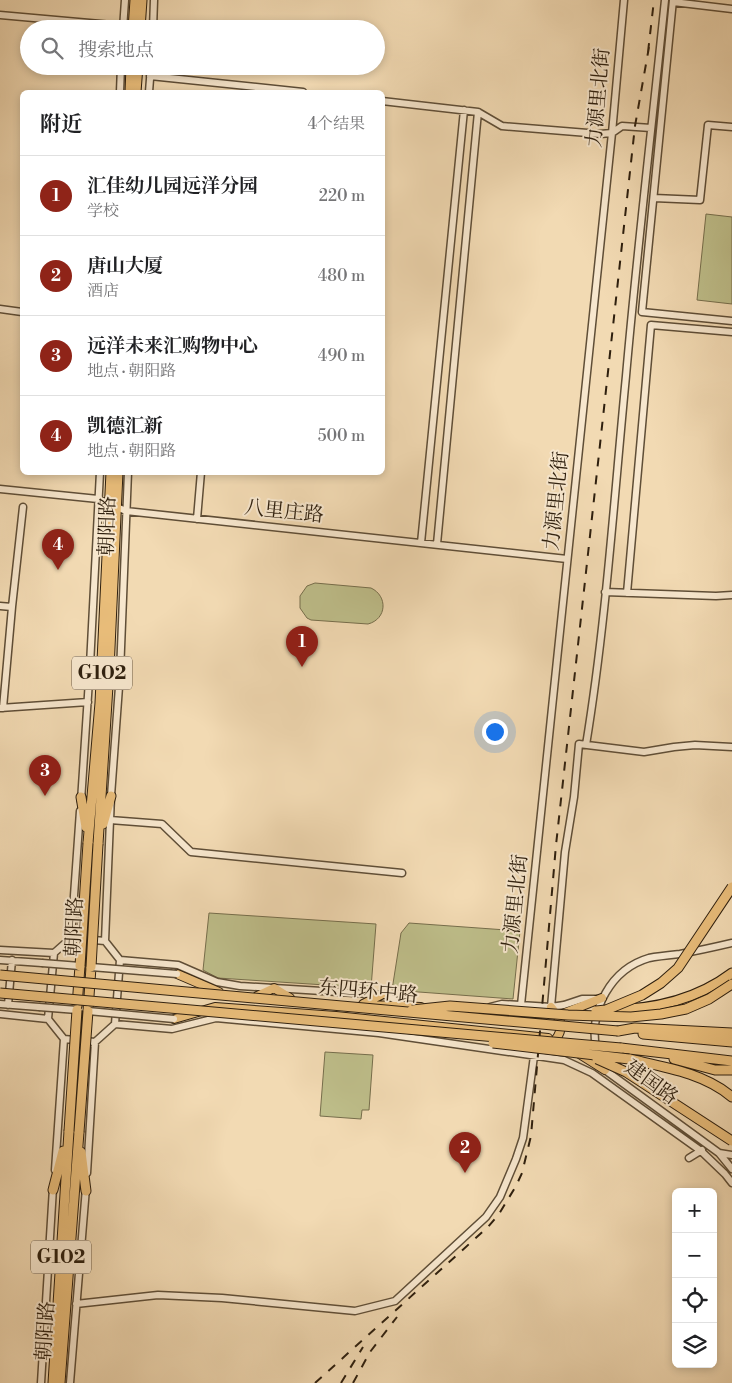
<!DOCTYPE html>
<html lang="zh">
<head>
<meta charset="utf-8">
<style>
  body { margin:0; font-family:"Libre Bodoni","Noto Serif SC",serif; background:#f2f2f2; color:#202124 }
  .controls { position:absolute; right:15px; bottom:15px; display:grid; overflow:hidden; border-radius:8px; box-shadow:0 2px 8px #0003 }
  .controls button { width:45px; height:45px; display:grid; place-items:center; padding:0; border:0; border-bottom:1px solid #e0e0e0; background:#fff; color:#202124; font:25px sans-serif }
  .you { position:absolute; left:494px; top:731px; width:18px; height:18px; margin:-12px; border:4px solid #fff; border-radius:50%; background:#1a73e8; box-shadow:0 0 0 8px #1a73e833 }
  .badge { display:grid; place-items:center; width:32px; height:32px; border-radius:50%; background:#8f2418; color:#fff; font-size:16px; font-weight:700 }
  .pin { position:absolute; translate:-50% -41px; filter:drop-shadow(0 1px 2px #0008) }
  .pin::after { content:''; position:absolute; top:26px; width:18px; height:15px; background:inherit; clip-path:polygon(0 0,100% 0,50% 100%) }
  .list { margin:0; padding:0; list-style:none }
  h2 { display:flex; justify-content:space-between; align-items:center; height:65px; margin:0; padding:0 20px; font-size:21px }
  h2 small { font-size:16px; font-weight:400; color:#757577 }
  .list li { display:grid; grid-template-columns:32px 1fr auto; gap:15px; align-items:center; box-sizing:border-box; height:80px; padding:0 20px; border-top:1px solid #e0e0e0 }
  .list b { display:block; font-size:19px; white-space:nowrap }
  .list p { margin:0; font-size:16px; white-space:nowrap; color:#757577 }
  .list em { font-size:16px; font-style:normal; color:#757577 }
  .icon { flex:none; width:28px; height:28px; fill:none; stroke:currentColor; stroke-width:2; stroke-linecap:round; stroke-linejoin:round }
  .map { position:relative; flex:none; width:732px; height:1383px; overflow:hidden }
  .search { position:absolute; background:#fff; box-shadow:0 2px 8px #0003; left:20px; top:20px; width:365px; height:55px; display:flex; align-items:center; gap:12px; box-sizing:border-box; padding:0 18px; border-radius:28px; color:#757577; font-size:19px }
  .panel { position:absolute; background:#fff; box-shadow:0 2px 8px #0003; left:20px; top:90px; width:365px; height:385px; border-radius:8px }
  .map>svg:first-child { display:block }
  .green { fill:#bebe8a; stroke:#766e4c }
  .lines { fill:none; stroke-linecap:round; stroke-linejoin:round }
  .minor-casing { stroke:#5f4e37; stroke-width:9 }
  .major-casing { stroke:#2e1f0e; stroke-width:10 }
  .highway-casing { stroke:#2e1f0e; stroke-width:11 }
  .minor { stroke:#f7e7ce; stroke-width:6 }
  .major { stroke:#e9bd7a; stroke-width:8 }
  .highway { stroke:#e9bd7a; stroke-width:9 }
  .rail { stroke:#2e1f0e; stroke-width:2; stroke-dasharray:9 9; stroke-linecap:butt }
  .minor-bridge-casing { stroke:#5f4e37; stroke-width:9; stroke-linecap:butt }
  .highway-bridge-casing { stroke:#2e1f0e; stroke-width:11; stroke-linecap:butt }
  .minor-bridge { stroke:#f7e7ce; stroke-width:6 }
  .highway-bridge { stroke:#e9bd7a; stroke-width:9 }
  .labels { text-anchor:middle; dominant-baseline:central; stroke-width:4; stroke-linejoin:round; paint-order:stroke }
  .shield { fill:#f7e7ce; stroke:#6a5b48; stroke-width:1 }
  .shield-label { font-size:19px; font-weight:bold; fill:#2e1f0e }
  .street-label { font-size:20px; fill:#2e1f0e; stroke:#f7e7ce }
</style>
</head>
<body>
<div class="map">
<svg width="732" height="1383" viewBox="0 0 732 1383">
  <rect width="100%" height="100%" fill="#f2dab3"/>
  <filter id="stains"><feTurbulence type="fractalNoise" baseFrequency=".004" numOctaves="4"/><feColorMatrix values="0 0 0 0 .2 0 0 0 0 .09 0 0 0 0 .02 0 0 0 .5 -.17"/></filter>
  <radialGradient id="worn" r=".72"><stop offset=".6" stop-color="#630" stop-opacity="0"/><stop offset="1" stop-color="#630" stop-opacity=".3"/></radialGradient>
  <path class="green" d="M706 214 732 217V304L697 300Z
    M315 583 371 588C388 596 387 619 368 624L311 620 307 618 300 608V596L307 586Z
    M209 913 376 924 371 988 218 978 203 970Z
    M409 923 520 931 513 999 392 990 401 933Z
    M325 1052 373 1055 369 1110H362L361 1119 320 1116Z"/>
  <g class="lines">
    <g class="minor-casing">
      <path id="minor" d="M673 0 642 312 732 321
        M673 2 732 9
        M0 15 123 26
        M123 29 125 0
        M153 29 154 0
        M150 76 303 92
        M120 92 121 66
        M149 92 151 66
        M382 101 478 112 502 126 600 134 612 133 622 126 651 128
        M654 198 700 200 708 125 732 127
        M0 309 22 312
        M0 489 98 499 126 511 567 559
        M197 519 201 472
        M421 543 464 110
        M437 544 478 112
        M605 592 716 596 732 595
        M627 593 651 325 732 332
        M0 606 12 607 3 708
        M12 607 23 507
        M0 708 88 702
        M586 745C606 623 614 499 626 376 637 251 652 126 665 0
        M81 801 90 665 100 472
        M110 820 162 824 191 852 402 873
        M71 938 80 811
        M71 938 105 941 120 960 115 1024 95 1042 64 1039 48 1019 54 953Z
        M105 941 111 796 120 673 128 472
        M0 950 54 953
        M0 960 42 963
        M120 960 178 965 217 982 240 986 386 995 404 1005
        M0 1004 39 1007
        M8 1005 12 960
        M521 1005 612 133 624 0
        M490 1007 502 1004 551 1007 564 1005 582 999H598
        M551 1007 565 852 574 797 579 744 644 752 674 747 695 745 732 747
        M0 1014 48 1019
        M115 1024 172 1029 216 1018 379 1033 564 1060 592 1073 701 1151 725 1174 732 1183
        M596 1048C589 1010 611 969 649 958 659 956 670 955 680 954 697 951 715 947 732 943
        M603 1066 605 1070 719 1153 732 1169
        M719 1153 732 1155
        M689 1158 702 1150
        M55 1170 64 1039
        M87 1173 95 1042
        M76 1304 158 1295 222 1298 355 1311 395 1301 486 1217 500 1197 516 1159 523 1138 534 1056
        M41 1383 53 1188
        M70 1383 86 1188"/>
    </g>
    <g class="major-casing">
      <path id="major" d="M177 974 219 992
        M257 996 274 988 290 998
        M363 1004 381 995
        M370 1005 421 1007
        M551 1007C560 1018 565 1027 556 1039
        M562 1014 602 998
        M174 1019 215 1007 336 1016 548 1038
        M578 1053 605 1070"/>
    </g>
    <g class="highway-casing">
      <path id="highway" d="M133 29 135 0
        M140 29 142 0
        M130 92 131 66
        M136 92 138 66
        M81 797 86 827
        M103 824 111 796
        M88 843 100 703 111 472
        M98 844 109 670 118 472
        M77 1006 80 966
        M606 1010C652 1010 695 1001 732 973
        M88 1011 91 967
        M618 1031 635 1028 732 1033
        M643 1034 732 1042
        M621 1048 732 1061
        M629 1059C664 1067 704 1073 732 1097
        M674 1059 715 1070H732
        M81 1152 86 1191
        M53 1190 63 1151
        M53 1383 69 1131
        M60 1383 79 1132"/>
    </g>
    <use href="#minor" class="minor"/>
    <use href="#major" class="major"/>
    <use href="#highway" class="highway"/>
    <path class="rail" d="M648 52 654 0
      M315 1383 488 1227 499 1214 516 1186 522 1173 531 1136 556 845 635 126 649 47
      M341 1383 363 1347
      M353 1383 370 1352 397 1317"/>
    <g class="minor-bridge-casing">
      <path id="minor-bridge" d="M42 963 80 966
        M91 967 177 974
        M39 1007 77 1010
        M88 1011 174 1019"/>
    </g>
    <g class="highway-bridge-casing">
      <path id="highway-bridge" d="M80 966 88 843
        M91 967 98 844
        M0 975 618 1031
        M0 993 621 1048
        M412 1010 450 1006 568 1015 631 1017 661 1014 686 1009 709 999 732 984
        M596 1011 606 1010 642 995 661 983 678 968 732 887
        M493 1043 629 1059
        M597 1059 626 1072 732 1141
        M69 1131 77 1010
        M79 1132 88 1011"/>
    </g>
    <use href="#minor-bridge" class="minor-bridge"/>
    <use href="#highway-bridge" class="highway-bridge"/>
  </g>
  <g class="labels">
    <g class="shield">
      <rect x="72" y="656.5" width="60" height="33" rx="4"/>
      <rect x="31" y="1240.5" width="60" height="33" rx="4"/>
    </g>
    <g class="shield-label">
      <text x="102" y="673">G102</text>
      <text x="61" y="1257">G102</text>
    </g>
    <g class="street-label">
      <text transform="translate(599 98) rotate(-85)">力源里北街</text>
      <text transform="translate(557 501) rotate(-84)">力源里北街</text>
      <text transform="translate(284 512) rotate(6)">八里庄路</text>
      <text transform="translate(108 526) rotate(-88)">朝阳路</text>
      <text transform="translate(516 904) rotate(-84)">力源里北街</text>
      <text transform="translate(75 927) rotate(-87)">朝阳路</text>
      <text transform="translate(368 992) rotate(5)">东四环中路</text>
      <text transform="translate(651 1083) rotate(36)">建国路</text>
      <text transform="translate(46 1331) rotate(-86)">朝阳路</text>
    </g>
  </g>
  <rect width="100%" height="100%" filter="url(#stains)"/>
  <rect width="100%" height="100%" fill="url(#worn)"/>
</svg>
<div class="controls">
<button>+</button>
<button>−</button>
<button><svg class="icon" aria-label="locate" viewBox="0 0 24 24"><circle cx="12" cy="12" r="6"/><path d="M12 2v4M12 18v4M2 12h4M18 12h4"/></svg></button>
<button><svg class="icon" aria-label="layers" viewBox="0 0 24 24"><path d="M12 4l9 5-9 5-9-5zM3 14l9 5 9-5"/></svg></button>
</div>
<div class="you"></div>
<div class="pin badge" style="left:302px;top:667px">1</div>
<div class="pin badge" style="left:465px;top:1173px">2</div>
<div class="pin badge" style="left:45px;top:796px">3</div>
<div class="pin badge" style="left:58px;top:570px">4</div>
<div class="search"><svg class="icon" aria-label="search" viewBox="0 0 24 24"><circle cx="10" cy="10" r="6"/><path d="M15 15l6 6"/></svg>搜索地点</div>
<section class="panel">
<h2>附近<small>4个结果</small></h2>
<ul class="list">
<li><span class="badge">1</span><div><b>汇佳幼儿园远洋分园</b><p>学校</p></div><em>220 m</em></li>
<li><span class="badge">2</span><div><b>唐山大厦</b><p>酒店</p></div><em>480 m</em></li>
<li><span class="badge">3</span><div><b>远洋未来汇购物中心</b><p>地点 · 朝阳路</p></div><em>490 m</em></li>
<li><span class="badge">4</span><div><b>凯德汇新</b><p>地点 · 朝阳路</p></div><em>500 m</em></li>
</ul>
</section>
</div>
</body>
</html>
